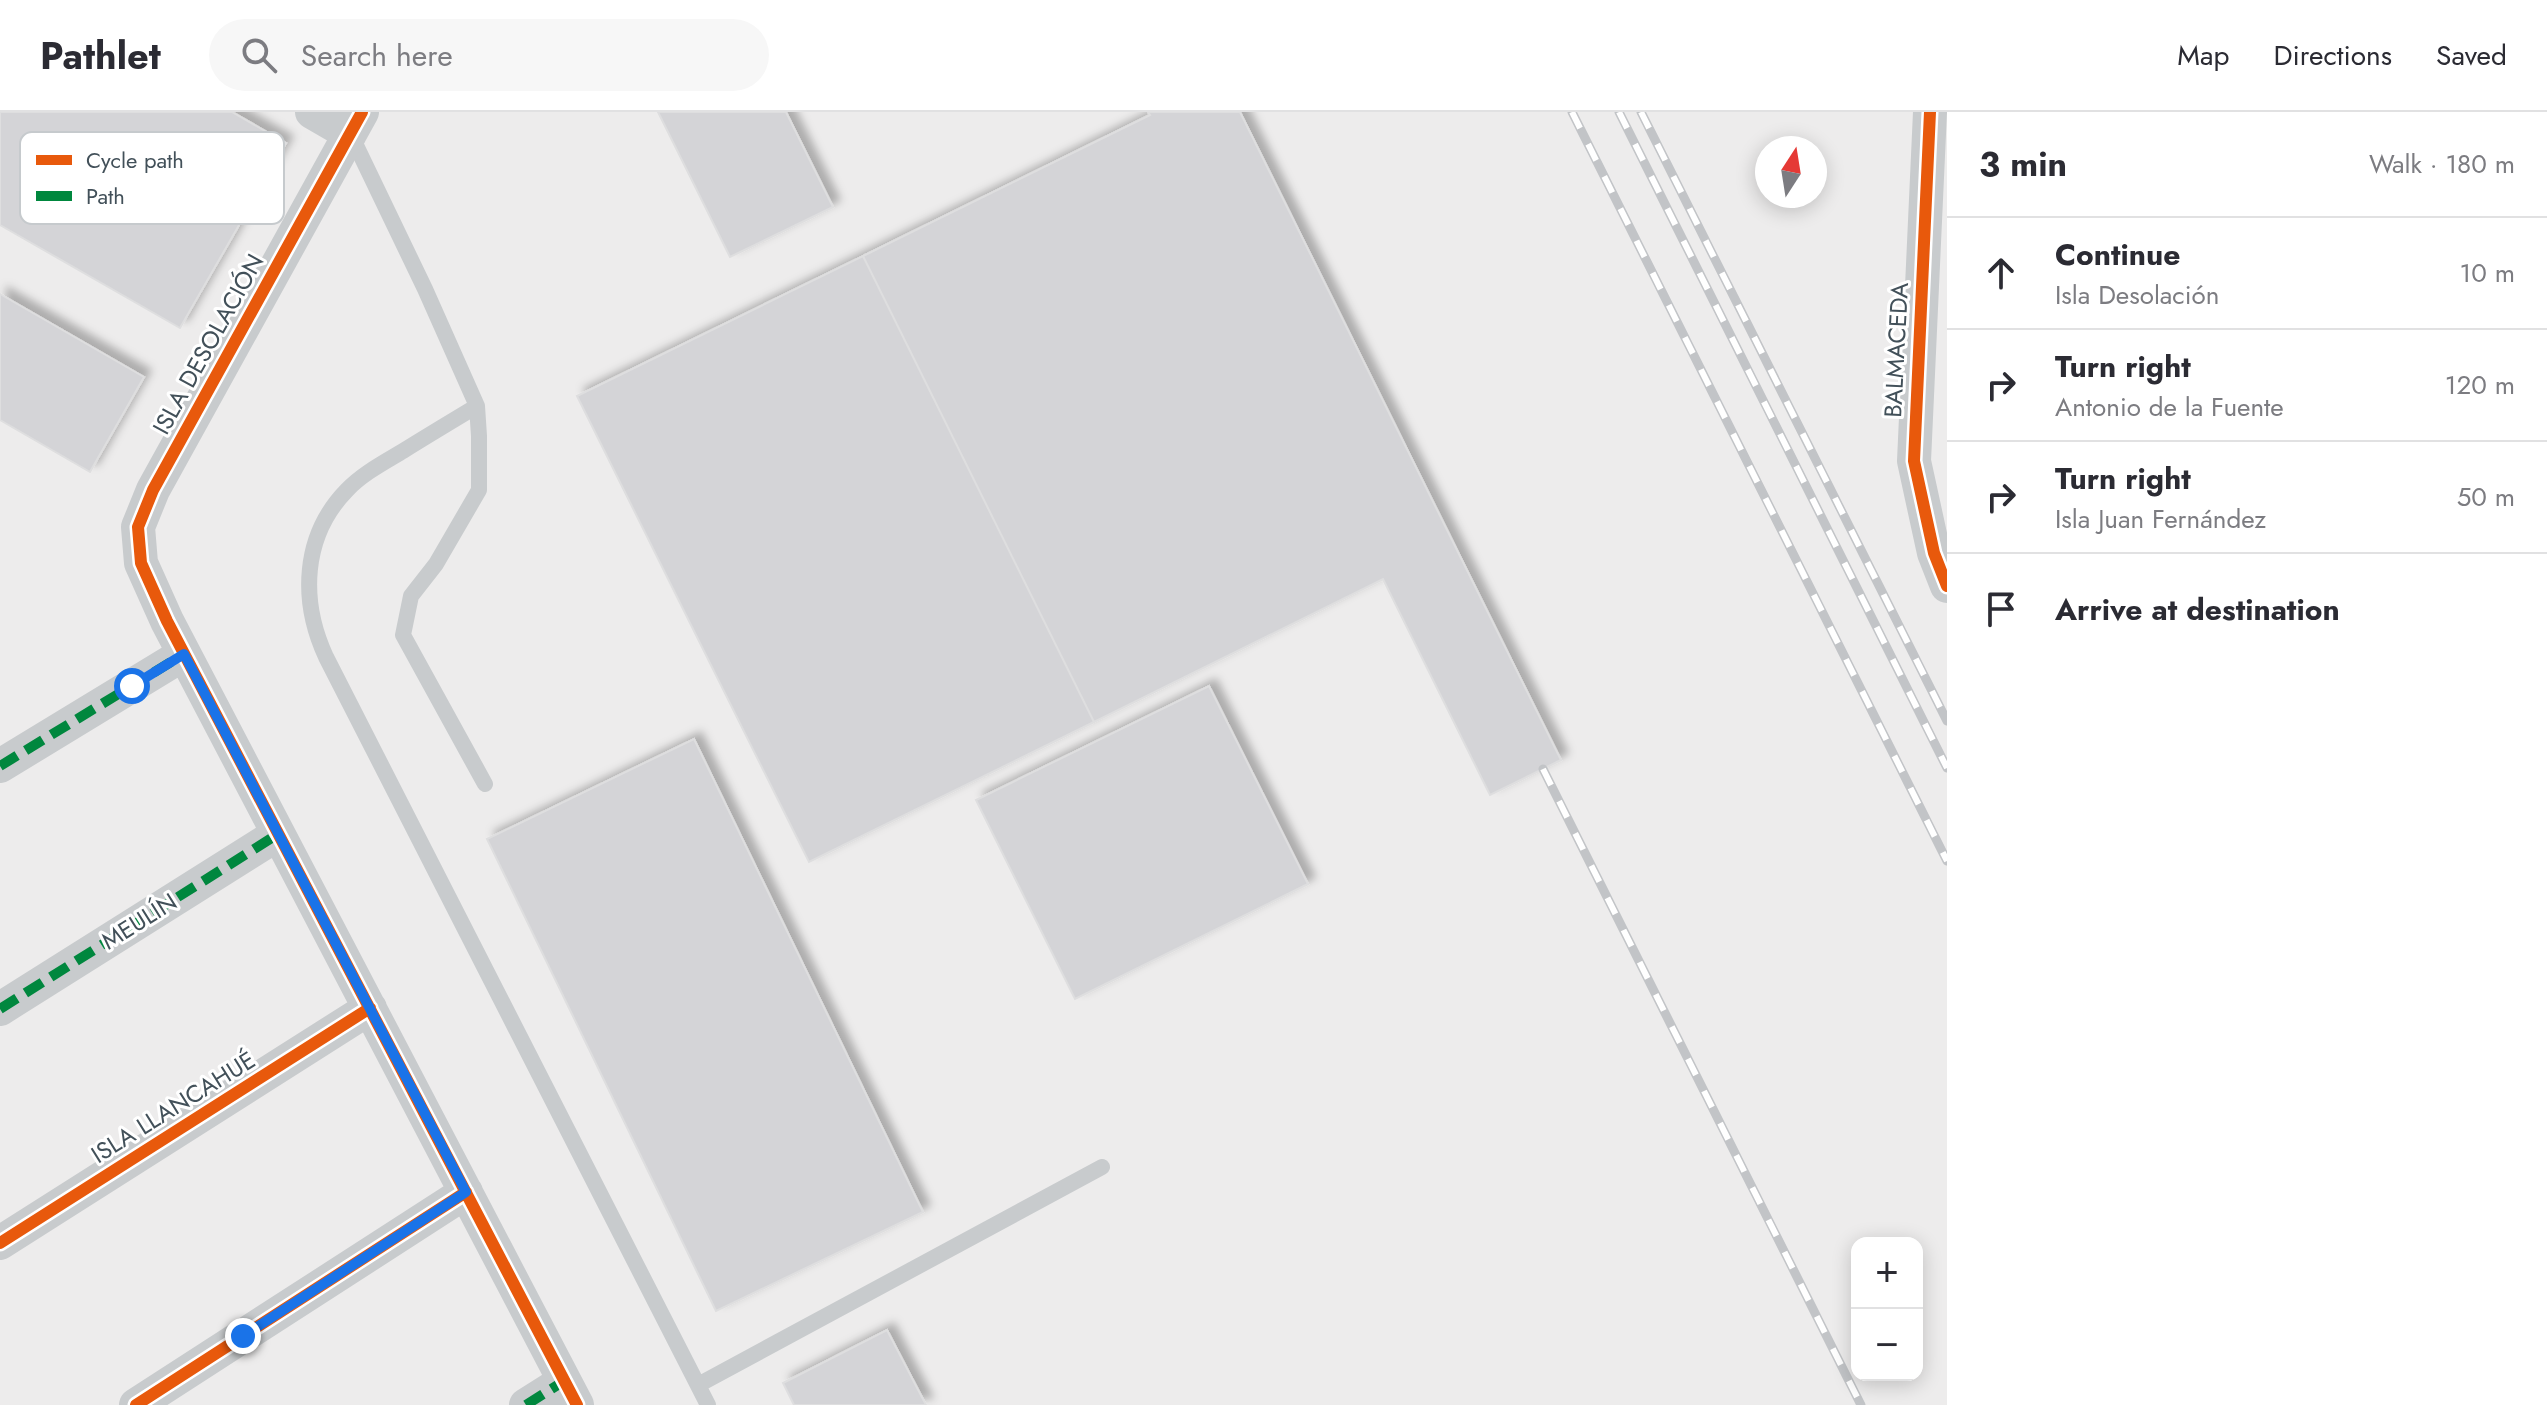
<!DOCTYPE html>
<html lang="en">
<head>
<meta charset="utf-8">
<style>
  body { margin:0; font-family:Jost,sans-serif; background:#f7f7f7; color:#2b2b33 }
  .controls { position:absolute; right:24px; bottom:24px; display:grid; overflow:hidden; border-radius:16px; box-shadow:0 4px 20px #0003 }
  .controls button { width:72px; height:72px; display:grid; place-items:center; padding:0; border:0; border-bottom:2px solid #e1e1e2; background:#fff; color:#2b2b33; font:40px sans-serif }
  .compass { position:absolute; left:1755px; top:24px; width:72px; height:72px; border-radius:50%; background:#fff; box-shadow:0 4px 20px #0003; rotate:12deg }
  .stop { position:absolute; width:24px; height:24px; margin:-18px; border:6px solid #1a73e8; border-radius:50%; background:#fff }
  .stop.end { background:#1a73e8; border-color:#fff; box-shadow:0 2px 8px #0008 }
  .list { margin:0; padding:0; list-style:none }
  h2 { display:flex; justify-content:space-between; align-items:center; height:104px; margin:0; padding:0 32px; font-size:34px }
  h2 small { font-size:26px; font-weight:400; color:#7c7c81 }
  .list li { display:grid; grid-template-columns:52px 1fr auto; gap:24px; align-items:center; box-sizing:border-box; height:112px; padding:0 32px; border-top:2px solid #e1e1e2 }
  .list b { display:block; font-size:30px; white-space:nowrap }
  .list p { margin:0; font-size:26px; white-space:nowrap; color:#7c7c81 }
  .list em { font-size:26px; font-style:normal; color:#7c7c81 }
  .icon { flex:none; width:44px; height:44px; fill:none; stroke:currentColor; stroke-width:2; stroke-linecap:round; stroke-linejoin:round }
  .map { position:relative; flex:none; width:1947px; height:1293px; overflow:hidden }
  header { display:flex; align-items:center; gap:48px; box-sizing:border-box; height:112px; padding:0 40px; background:#fff; border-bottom:2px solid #e1e1e2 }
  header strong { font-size:38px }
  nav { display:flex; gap:44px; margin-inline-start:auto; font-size:28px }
  .search { width:560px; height:72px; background:#f7f7f7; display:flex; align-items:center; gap:20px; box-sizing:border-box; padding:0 28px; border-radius:44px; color:#7c7c81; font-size:30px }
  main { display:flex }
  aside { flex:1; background:#fff }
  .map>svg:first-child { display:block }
  .building { fill:#d4d4d7; stroke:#dededf; stroke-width:2; filter:url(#shadow) }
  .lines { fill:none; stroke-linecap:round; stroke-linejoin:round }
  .lane { stroke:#c8cbcd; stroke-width:16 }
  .street { stroke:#c8cbcd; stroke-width:34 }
  .rail-casing { stroke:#c2c4c7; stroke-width:9 }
  .rail { stroke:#fff; stroke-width:6; stroke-dasharray:18; stroke-linecap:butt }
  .quiet { stroke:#00873e; stroke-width:10; stroke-dasharray:20 10; stroke-linecap:butt }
  .cycleway-casing { stroke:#fff; stroke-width:17 }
  .cycleway { stroke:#e8590c; stroke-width:12 }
  .route { stroke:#1a73e8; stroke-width:10 }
  .labels { text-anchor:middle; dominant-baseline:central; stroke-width:6; stroke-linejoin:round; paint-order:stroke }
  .street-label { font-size:24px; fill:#425059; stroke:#fff }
  .key { fill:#fff; stroke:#c6cacd; stroke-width:2 }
  .key-label { font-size:22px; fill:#425059 }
</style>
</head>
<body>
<header>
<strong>Pathlet</strong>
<div class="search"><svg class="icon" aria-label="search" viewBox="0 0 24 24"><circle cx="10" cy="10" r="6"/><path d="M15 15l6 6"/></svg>Search here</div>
<nav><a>Map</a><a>Directions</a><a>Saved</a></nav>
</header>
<main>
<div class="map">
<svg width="1947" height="1293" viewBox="0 0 1947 1293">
  <defs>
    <filter id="shadow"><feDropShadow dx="7" dy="-7" stdDeviation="4" flood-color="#0004"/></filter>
  </defs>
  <rect width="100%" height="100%" fill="#edecec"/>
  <path class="building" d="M0 0H232L286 31 180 216 0 113Z
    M658 0H786L833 95 730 145Z
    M1148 0H1240L1561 648 1490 683 1383 467 1094 610 863 144 1150 3Z
    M863 144 1094 610 809 750 577 284Z
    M0 182 144 265 90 360 0 308Z
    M1209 574 1308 772 1075 887 976 688Z
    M694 627 923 1100 716 1199 487 727Z
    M887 1218 926 1293H794L783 1271Z"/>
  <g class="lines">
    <path class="lane" d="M351 23 425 177 477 294 479 324V378L436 452 411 484 403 523 485 672
      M477 294C452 309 427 324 403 339 383 351 362 362 347 378 302 424 300 489 326 545L708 1293
      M698 1273 1102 1055"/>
    <path class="street" d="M312 0 350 22
      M362 0 153 378 138 415 141 451 167 509 577 1293
      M1930 0 1914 349 1934 441 1947 474
      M0 654 184 542
      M0 897 278 722
      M0 1131 370 896
      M136 1293 466 1080
      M526 1293 564 1269"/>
    <g class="rail-casing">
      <path id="rail" d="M1572 0 1947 749
        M1619 0 1947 656
        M1641 0 1947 609
        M1543 657 1861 1293"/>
    </g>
    <use href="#rail" class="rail"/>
    <path class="quiet" d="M0 654 184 542
      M0 897 278 722
      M526 1293 564 1269"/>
    <g class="cycleway-casing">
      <path id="cycleway" d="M362 0 153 378 138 415 141 451 167 509 577 1293
        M1930 0 1914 349 1934 441 1947 474
        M0 1131 370 896
        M136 1293 466 1080"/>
    </g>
    <use href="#cycleway" class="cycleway"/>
  </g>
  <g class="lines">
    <path class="route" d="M132 574 184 542 466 1080 243 1224"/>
  </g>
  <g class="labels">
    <g class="street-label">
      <text transform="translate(208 232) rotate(-61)">ISLA DESOLACIÓN</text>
      <text transform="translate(1896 238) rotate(-87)">BALMACEDA</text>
      <text transform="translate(139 809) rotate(-32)">MEULÍN</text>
      <text transform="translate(173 995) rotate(-32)">ISLA LLANCAHUÉ</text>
    </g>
  </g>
  <rect x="20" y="20" width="264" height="92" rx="12" class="key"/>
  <rect x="36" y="43" width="36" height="10" fill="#e8590c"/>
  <rect x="36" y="79" width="36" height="10" fill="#00873e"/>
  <g class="key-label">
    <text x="86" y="56">Cycle path</text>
    <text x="86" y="92">Path</text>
  </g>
</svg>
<div class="controls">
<button>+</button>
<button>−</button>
</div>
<svg class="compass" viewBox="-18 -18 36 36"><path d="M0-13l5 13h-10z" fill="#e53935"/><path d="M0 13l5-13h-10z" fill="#7c7c81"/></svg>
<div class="stop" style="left:132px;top:574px"></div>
<div class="stop end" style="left:243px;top:1224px"></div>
</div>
<aside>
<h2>3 min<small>Walk · 180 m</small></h2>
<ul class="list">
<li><svg class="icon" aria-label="ahead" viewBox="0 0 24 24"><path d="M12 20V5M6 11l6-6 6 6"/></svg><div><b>Continue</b><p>Isla Desolación</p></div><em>10 m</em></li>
<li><svg class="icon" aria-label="right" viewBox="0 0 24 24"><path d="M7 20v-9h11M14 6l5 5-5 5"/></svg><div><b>Turn right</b><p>Antonio de la Fuente</p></div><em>120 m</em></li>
<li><svg class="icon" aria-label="right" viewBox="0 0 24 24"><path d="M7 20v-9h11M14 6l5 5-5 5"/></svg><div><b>Turn right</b><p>Isla Juan Fernández</p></div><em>50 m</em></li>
<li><svg class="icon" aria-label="arrive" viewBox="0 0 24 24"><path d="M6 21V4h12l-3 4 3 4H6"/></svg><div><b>Arrive at destination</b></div></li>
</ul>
</aside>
</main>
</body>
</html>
